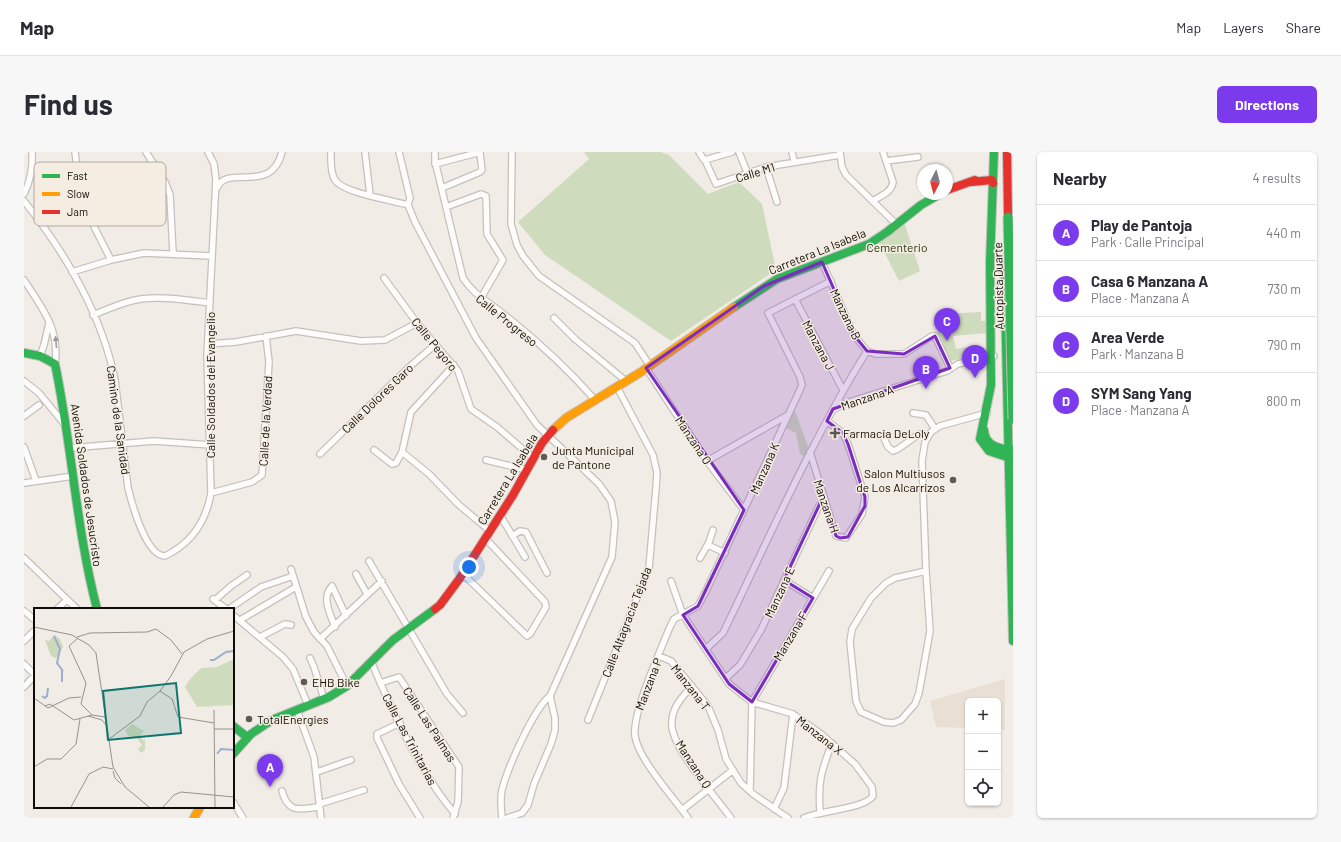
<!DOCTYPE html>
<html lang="en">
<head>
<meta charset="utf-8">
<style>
  body { margin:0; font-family:Barlow,sans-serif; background:#f7f7f7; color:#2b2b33 }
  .controls { position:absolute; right:12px; bottom:12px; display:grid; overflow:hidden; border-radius:6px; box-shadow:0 1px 3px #0004 }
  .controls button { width:36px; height:36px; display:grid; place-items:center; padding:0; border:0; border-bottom:1px solid #e1e1e2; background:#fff; color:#2b2b33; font:20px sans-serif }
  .compass { position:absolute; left:893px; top:12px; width:36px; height:36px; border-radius:50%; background:#fff; box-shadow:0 1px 3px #0004; rotate:186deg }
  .you { position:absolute; left:445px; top:415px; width:14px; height:14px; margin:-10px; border:3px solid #fff; border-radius:50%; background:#1a73e8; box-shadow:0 0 0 6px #1a73e833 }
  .badge { display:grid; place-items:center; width:26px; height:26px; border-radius:50%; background:#7c3aed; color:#fff; font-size:13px; font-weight:700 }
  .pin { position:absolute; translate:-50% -33px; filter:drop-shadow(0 1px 2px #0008) }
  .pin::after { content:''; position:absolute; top:21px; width:14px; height:12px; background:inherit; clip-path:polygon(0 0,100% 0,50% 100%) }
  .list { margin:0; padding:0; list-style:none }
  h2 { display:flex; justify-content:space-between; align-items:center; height:52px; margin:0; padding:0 16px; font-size:17px }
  h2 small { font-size:13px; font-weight:400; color:#7c7c81 }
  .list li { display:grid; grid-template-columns:26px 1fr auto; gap:12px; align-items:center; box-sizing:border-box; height:56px; padding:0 16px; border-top:1px solid #e1e1e2 }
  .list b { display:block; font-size:15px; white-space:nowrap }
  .list p { margin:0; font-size:13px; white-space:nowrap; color:#7c7c81 }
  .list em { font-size:13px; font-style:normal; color:#7c7c81 }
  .icon { flex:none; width:22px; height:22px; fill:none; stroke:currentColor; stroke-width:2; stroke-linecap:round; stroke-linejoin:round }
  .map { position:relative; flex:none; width:989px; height:666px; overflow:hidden; border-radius:6px }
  header { display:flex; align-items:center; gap:24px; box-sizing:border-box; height:56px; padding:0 20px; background:#fff; border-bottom:1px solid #e1e1e2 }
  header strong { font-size:19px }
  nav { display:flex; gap:22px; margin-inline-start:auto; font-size:14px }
  .intro { display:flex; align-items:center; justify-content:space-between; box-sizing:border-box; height:96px; padding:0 24px }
  h1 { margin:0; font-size:28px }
  .button { padding:10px 18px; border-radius:6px; background:#7c3aed; color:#fff; font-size:14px; font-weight:700 }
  main { display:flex; gap:24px; padding:0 24px }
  aside { flex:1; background:#fff; border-radius:6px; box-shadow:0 1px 3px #0004 }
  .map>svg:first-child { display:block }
  .built { fill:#eadfd4 }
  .green { fill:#cfdbbd }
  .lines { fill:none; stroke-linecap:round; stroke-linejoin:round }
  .street-casing { stroke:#c4c0bc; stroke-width:8 }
  .fast-casing { stroke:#c4c0bc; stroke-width:10 }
  .slow-casing { stroke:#c4c0bc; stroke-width:10 }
  .jam-casing { stroke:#c4c0bc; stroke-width:10 }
  .street { stroke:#fdfcfb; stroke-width:5.5 }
  .fast { stroke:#30b455; stroke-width:8 }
  .slow { stroke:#ff9f0a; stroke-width:8 }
  .jam { stroke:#e5322d; stroke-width:8 }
  .fast-bridge-casing { stroke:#c4c0bc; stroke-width:11; stroke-linecap:butt }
  .fast-bridge { stroke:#30b455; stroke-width:9 }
  .oneway { fill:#9d9c9a }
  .marked { fill:#7b2cbf; fill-opacity:0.2; stroke:#7b2cbf; stroke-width:3; stroke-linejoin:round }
  .poi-dot { fill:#5e5a56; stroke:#f6ede2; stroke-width:1.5 }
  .labels { text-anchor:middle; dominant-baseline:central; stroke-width:3; stroke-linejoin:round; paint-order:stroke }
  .street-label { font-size:12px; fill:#0e0c08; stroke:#f6ede2 }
  .park-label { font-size:12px; fill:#21320d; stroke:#f6ede2 }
  .poi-label { font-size:12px; fill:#0e0c08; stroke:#f6ede2; text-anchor:start }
  .inset-river { fill:none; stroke:#9daecd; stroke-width:2 }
  .inset-road { fill:none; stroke:#97928e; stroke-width:1 }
  .view { fill:#0f766e; fill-opacity:0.15; stroke:#0f766e; stroke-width:2 }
  .inset-edge { fill:none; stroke:#0e0c08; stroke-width:2 }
  .key { fill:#f6ede2; stroke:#b0aaa1; stroke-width:1 }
  .key-label { font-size:11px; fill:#0e0c08 }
</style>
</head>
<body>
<header>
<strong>Map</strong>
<nav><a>Map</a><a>Layers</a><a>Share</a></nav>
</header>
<div class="intro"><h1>Find us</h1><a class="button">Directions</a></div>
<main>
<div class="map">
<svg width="989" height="666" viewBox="0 0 989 666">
  <rect width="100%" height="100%" fill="#f2ece7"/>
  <path class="built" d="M981 527V578H974V549H944V576L912 575 906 549Z"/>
  <path class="green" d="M560 0H636L645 3 684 42 715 30 738 52 752 118 647 189 521 103 494 70 565 7Z
    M880 70 896 119 875 129 855 90Z
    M957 160V169H963L964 181 929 184 932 197 942 195 944 201 941 202 942 206 926 209 922 204 913 180 917 174V162Z
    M770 256 785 297 781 305 776 302 772 281 762 276Z"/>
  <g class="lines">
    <g class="street-casing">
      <path id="street" d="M51 0 57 49 87 108
        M122 0 141 30 146 43 149 101
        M307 0C307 8 306 20 311 28 319 41 368 48 384 53
        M341 0 346 43
        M375 0 386 46 384 53 391 70 452 186 513 273 575 332 587 349 591 370 588 405 526 544C510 556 483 617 478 638 476 647 477 657 478 666
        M411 0V9L439 126C450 143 462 148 477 160 510 186 543 216 571 248
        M488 0 487 72 493 93 499 104 515 124 611 191 626 214
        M675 0 680 8H681
        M715 0 723 20
        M768 0 770 9
        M816 0 818 15 822 23 872 72
        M681 8 692 32 742 15 816 3
        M681 8 708 0
        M862 9 894 5
        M411 12 453 1H456L458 18 456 20 418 36
        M742 15 753 50
        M193 36C203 11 247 44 258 0
        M0 42C7 28 9 16 8 0
        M850 48C857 44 868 40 869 30L859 0
        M0 49C41 100 78 163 91 228L104 336C108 352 122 404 141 404 168 391 182 370 187 341L183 204 192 28 190 12 184 0
        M422 55 457 42 462 44 463 82 479 108 457 146
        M798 110 830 183 843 199 851 202H880L908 184H911L926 216
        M48 120 87 108 120 101 188 104
        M360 126 393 171 434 219 447 257 473 275 509 306
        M0 128C18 156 36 177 31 212
        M771 147 819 238
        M69 163C85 157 100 149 117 147 140 144 163 148 186 151
        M530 166 551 187 602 229
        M184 192 212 190 272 179 337 189 361 188 393 171
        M16 204 20 193 25 171
        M622 216 683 309 720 358
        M0 229 15 241 42 274
        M810 257 825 250 923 219 934 212 970 204
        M889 261 902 263 911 277
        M0 264 15 253
        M859 284 864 295 869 299 874 297 895 282 904 285
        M0 295 12 329
        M46 296 130 289 187 293
        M350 298 368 312 372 311 378 300 387 260 430 213
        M378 300 405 322 435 353 466 379
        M786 300 812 384 822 386 838 362 841 345 824 292 819 281 803 269
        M296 302 384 216 412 192
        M462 308 503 318
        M683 309 764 263
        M0 331 50 324
        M187 341 228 330 238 323 245 210 242 184
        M476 363 501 405
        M689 378 684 393 701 401
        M488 384 496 379 502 380 523 421
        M0 406 53 457
        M676 406 684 392
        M345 409 423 542 439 561
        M267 417 282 465 290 480 303 494 323 534
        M902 419 871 426 862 431 847 446 828 477 826 490 832 549 837 560 860 570 869 571 877 568 891 552 895 541 906 479 902 419 898 309 901 290 907 280 916 274 963 261
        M332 422 343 442
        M439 422 503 484 506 482 522 455 521 450 461 386
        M760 428 789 446
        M647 429 659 463 705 532 728 550 769 562 797 582 831 612 848 635 849 644C840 657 798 658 780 666
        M189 447 202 457
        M191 448 207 434 223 423
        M33 457 43 448
        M205 457 237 435 269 424
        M0 459 11 468
        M209 463 259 505 269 517 284 553
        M216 468 272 435
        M311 475C306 461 297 446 308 434L322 464
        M236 485 261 472 267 473
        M296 487 358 429
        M0 489 11 478
        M682 497 699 481C745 386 787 289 843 199
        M635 504 647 509 684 554 694 578 702 607 717 631 729 642 764 666
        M286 506 290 515 300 547
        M347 509C368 559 396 621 431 662
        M0 512 11 523
        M702 526 716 513 737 478 795 354 800 348
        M356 531 375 525 435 615 434 650 429 666
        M668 534C657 546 646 558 648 575 651 600 692 645 707 666
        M0 535 11 523
        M728 550 805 419
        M273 558 290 605 297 666
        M564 568 625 416 632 336 633 321 629 303 593 235
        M376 571 353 582V586L375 632 396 666
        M293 620 327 608
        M258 639C264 662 276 657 295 655
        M726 639 728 550
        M209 650 219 666
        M295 652 340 638
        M750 657 760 636 769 562
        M658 658 709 618
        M796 660C794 629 797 620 808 591
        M483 666 498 661 504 653 510 632 527 592 531 578V566L526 544
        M664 666C650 646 614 607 611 584 608 561 636 500 645 477L650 467 674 454 682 439 775 240 778 233 776 225 744 161 807 129"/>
    </g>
    <g class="fast-casing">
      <path id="fast" d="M970 0 966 110 967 233 956 287 965 299 989 307
        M980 107 989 489
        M710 155 753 127 845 92 863 80 897 53 916 42
        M0 201 16 204 31 212C48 293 52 377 73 457
        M960 278C961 294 975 297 989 298
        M209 574 223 585
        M209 602 227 582 248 568 305 545 323 534 369 488 411 457"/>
    </g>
    <g class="slow-casing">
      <path id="slow" d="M529 278 542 266 617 220 710 155
        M170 666 176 655"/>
    </g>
    <g class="jam-casing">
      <path id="jam" d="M983 0 984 65
        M947 30 968 28 969 31
        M923 38 951 28
        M411 457 416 453 436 426 489 343 518 291 529 278"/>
    </g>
    <use href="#street" class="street"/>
    <use href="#fast" class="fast"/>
    <use href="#slow" class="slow"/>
    <use href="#jam" class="jam"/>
    <g class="fast-bridge-casing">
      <path id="fast-bridge" d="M984 65 989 267"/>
    </g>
    <use href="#fast-bridge" class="fast-bridge"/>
  </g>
  <defs><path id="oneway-solid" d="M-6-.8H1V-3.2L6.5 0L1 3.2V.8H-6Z"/></defs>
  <use class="oneway" href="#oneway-solid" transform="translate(32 190) rotate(-95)"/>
  <path class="marked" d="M798 110 830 183 843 199 880 202 911 184 926 216 809 257 803 269 819 281 824 292 841 345V354L824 385 816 386 812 384 799 345 760 428 789 446 728 550 705 532 659 463 674 454 720 358 622 216 740 134Z"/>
  <g class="poi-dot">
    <path d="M809 275h4v4h4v4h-4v4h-4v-4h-4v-4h4z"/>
    <circle cx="520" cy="305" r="4"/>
    <circle cx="929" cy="328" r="4"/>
    <circle cx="280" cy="530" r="4"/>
    <circle cx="225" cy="567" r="4"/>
  </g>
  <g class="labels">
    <g class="street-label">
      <text transform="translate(731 20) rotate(-17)">Calle M1</text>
      <text transform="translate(793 99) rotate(-22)">Carretera La Isabela</text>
      <text transform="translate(974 134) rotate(-91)">Autopista Duarte</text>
      <text transform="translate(822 162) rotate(64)">Manzana B</text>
      <text transform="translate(483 168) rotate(39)">Calle Progreso</text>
      <text transform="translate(411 192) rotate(51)">Calle Pegoro</text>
      <text transform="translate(795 193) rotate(62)">Manzana J</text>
      <text transform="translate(186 233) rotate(-90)">Calle Soldados del Evangelio</text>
      <text transform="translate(843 245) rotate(-19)">Manzana A</text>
      <text transform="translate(353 246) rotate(-44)">Calle Dolores Garo</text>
      <text transform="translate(95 268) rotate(82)">Camino de la Sanidad</text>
      <text transform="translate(241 269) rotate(-87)">Calle de la Verdad</text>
      <text transform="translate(670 288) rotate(56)">Manzana O</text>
      <text transform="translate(740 316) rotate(-66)">Manzana K</text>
      <text transform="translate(483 327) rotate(-59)">Carretera La Isabela</text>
      <text transform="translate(63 333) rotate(82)">Avenida Soldados de Jesucristo</text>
      <text transform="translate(803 354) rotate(71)">Manzana H</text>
      <text transform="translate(755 440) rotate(-65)">Manzana E</text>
      <text transform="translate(602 470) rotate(-69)">Calle Altagracia Tejada</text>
      <text transform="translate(766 484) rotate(-59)">Manzana F</text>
      <text transform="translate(624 532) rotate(-69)">Manzana P</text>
      <text transform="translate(667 535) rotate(52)">Manzana T</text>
      <text transform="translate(406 572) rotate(57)">Calle Las Palmas</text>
      <text transform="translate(796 583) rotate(38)">Manzana X</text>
      <text transform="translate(386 587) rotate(62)">Calle Las Trinitarias</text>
      <text transform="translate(670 612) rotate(57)">Manzana Q</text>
    </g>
    <g class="park-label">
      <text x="873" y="95">Cementerio</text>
    </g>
    <g class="poi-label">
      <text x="819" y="281">Farmacia DeLoly</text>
      <text x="528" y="298">Junta Municipal<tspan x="528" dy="14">de Pantone</tspan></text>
      <text x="921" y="321" text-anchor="end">Salon Multiusos<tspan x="921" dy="14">de Los Alcarrizos</tspan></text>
      <text x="288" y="530">EHB Bike</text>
      <text x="233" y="567">TotalEnergies</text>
    </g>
  </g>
  <g transform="translate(10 456)">
    <rect width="200" height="200" fill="#f2ece7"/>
    <path d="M200 51V97L163 99 151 79 156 71 167 60 183 59ZM98 116 110 123 106 128 109 133 111 131V142L107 145 104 141 108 137 103 130 94 128 91 122Z" fill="#cfdbbd"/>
    <path d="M20 27 26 31 29 39 22 50 17 48 11 32 15 33Z" fill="#cdd9ba"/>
    <path class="inset-river" d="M20 28 26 41 23 55 29 63M176 52H180L192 44 200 43M28 74V61M8 88 11 90 13 88 14 80M183 146 187 141 200 142"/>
    <path class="inset-road" d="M0 19 38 27 55 37 62 45 79 159 91 179 115 199M43 29 56 25 113 24 122 21 137 32 148 46M44 30 35 38 52 75 47 96 58 107M126 83 138 91 144 109 180 115M0 90 14 100 35 90 47 89M11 98 16 96 40 112 58 107 71 109M180 102 181 199M54 108 68 112 72 117M180 121H200M75 131 106 108 113 94 126 83 137 68 150 44 173 31 200 23M0 159 13 151H27L42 136 46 111M79 163 81 170 87 176M37 199 55 166 69 159 79 161M129 199 140 187 147 184 200 189"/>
    <path class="view" d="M142 75 147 125 74 132 69 83Z"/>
    <rect width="200" height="200" class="inset-edge"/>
  </g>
  <rect x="10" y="10" width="132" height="64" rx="6" class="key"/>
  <rect x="18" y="22" width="18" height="4" fill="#30b455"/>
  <rect x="18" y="40" width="18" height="4" fill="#ff9f0a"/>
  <rect x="18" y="58" width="18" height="4" fill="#e5322d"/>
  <g class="key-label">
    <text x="43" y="28">Fast</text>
    <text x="43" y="46">Slow</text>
    <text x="43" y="64">Jam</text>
  </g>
</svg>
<div class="controls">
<button>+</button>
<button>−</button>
<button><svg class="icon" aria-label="locate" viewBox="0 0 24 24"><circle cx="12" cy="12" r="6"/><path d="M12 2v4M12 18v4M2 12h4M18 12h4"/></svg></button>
</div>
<svg class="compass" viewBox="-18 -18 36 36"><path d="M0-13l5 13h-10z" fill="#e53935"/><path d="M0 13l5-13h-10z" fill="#7c7c81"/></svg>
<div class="you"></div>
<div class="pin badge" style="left:246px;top:635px">A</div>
<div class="pin badge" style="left:902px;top:237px">B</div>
<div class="pin badge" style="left:923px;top:189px">C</div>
<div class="pin badge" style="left:951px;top:226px">D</div>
</div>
<aside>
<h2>Nearby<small>4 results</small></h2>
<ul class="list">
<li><span class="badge">A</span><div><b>Play de Pantoja</b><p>Park · Calle Principal</p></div><em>440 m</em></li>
<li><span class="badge">B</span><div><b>Casa 6 Manzana A</b><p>Place · Manzana A</p></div><em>730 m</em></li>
<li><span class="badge">C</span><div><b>Area Verde</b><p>Park · Manzana B</p></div><em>790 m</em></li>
<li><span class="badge">D</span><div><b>SYM Sang Yang</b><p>Place · Manzana A</p></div><em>800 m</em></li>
</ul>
</aside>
</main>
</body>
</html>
